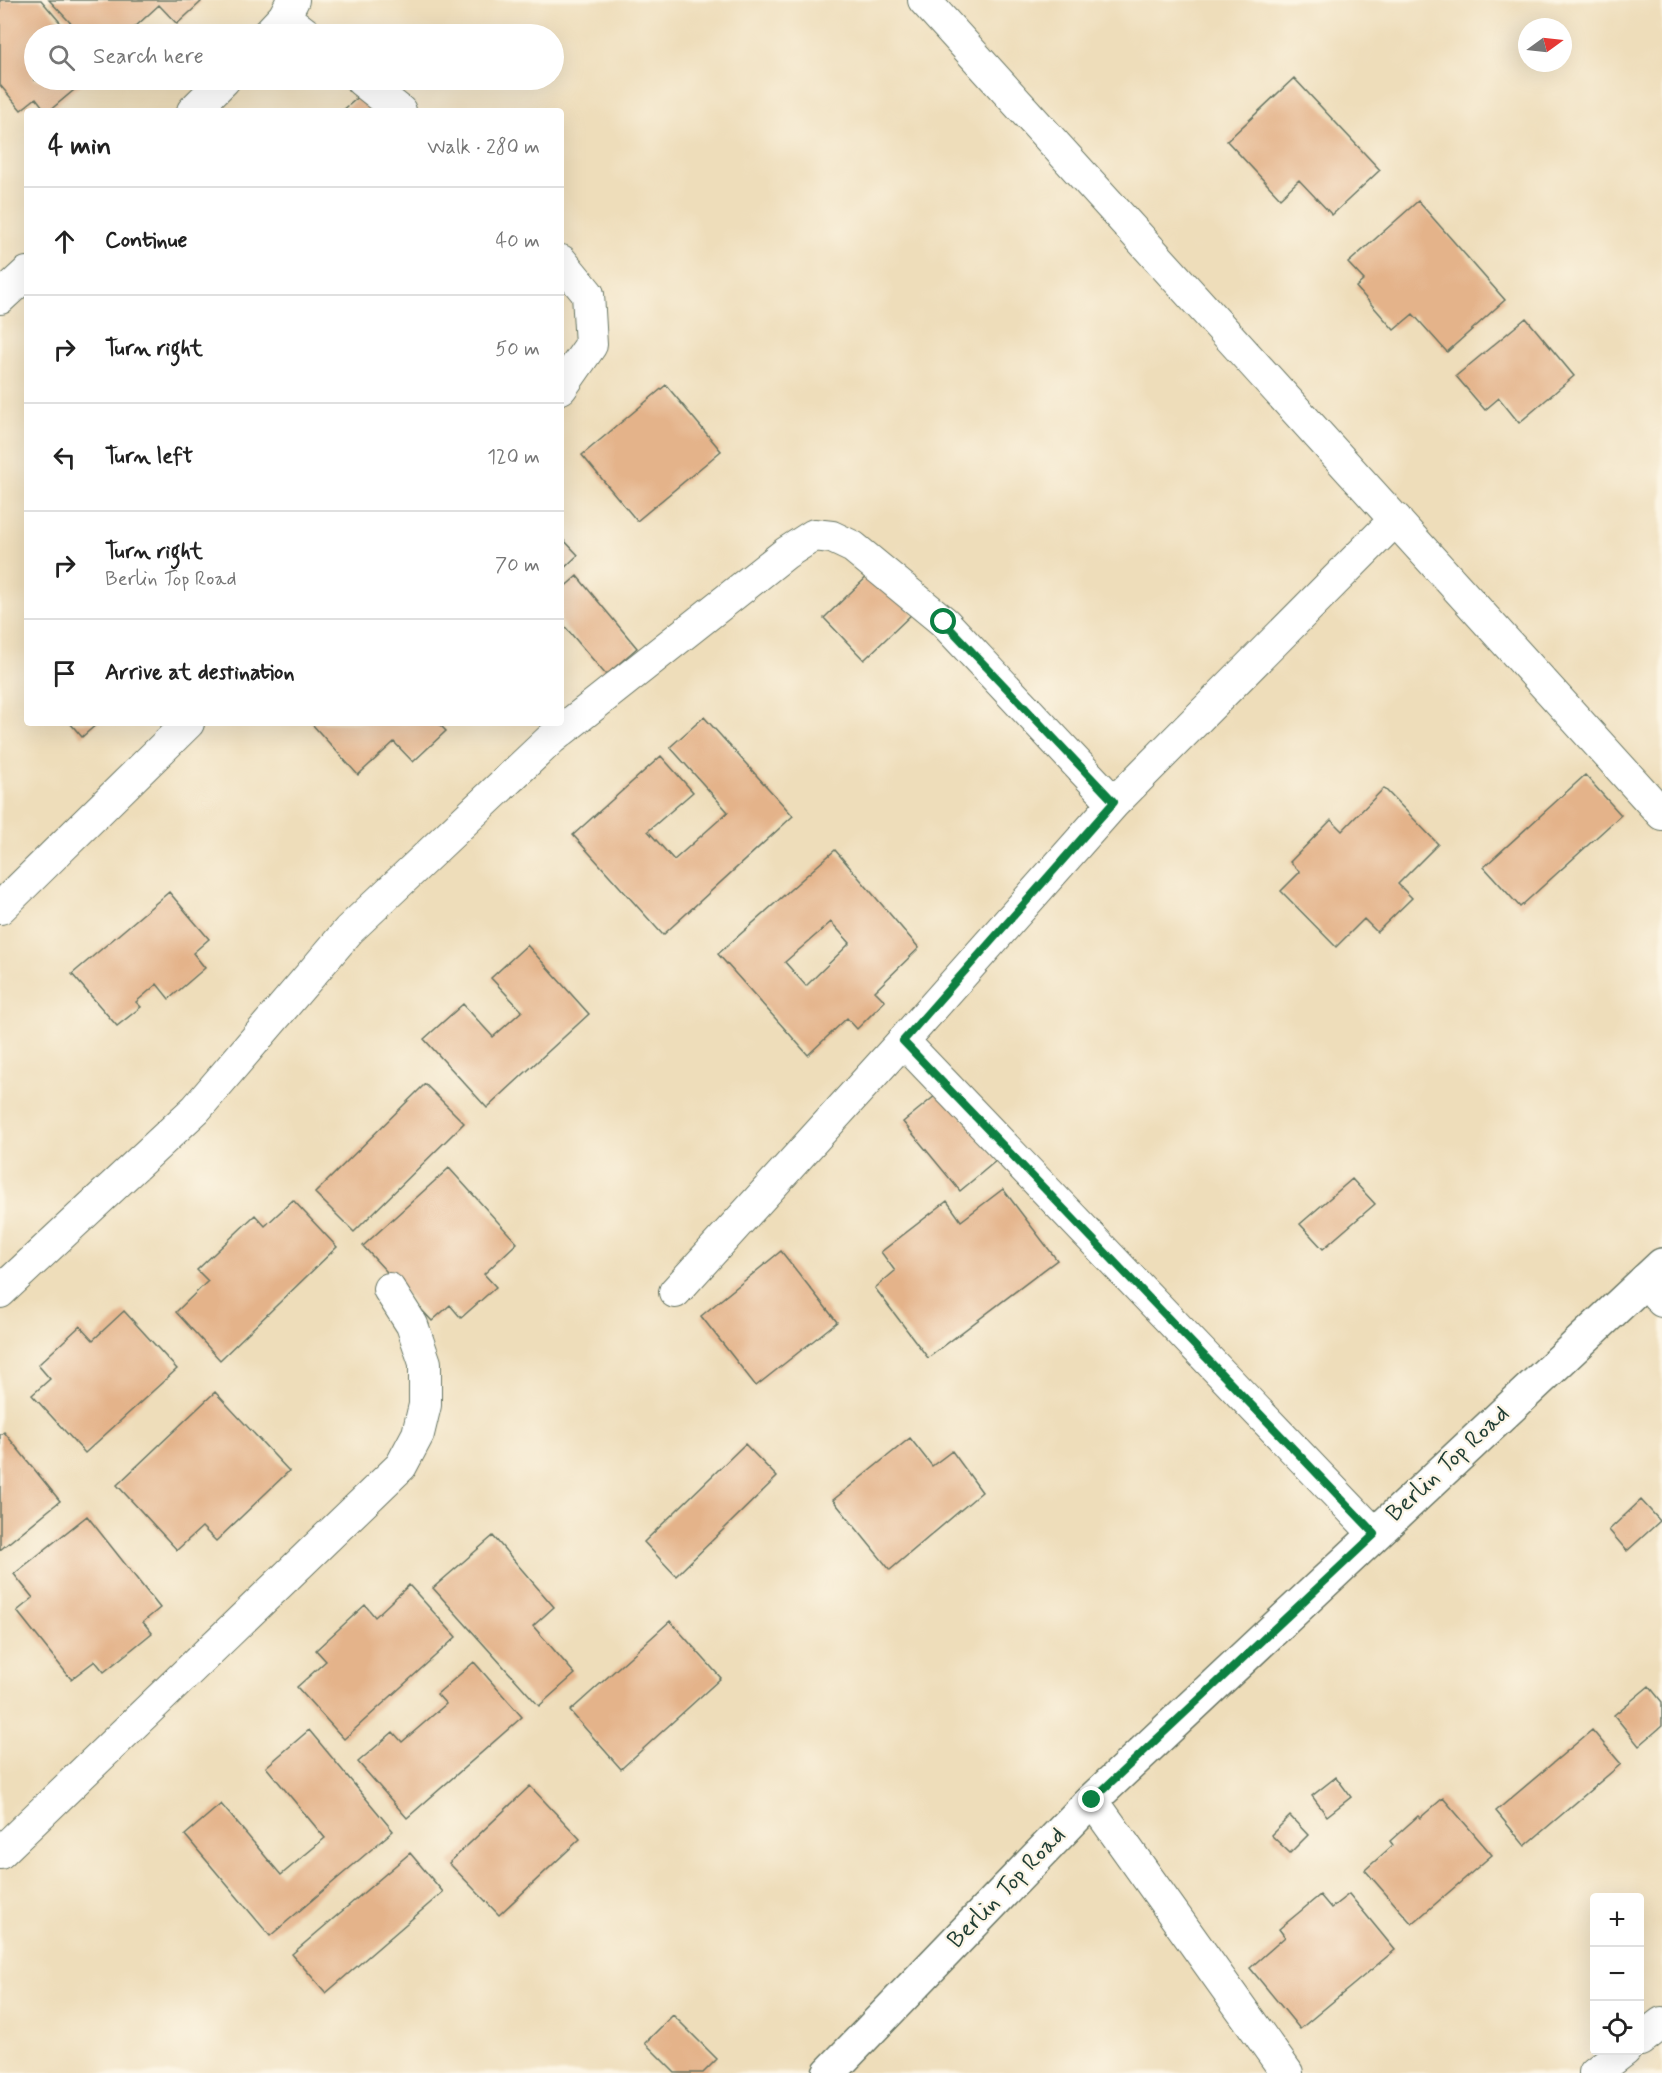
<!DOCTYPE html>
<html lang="en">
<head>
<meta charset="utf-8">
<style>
  body { margin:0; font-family:Mynerve,sans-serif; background:#f6f6f6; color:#222 }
  .controls { position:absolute; right:18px; bottom:18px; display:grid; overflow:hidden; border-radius:6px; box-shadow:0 6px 24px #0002 }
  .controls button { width:54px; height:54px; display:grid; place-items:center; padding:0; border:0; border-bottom:2px solid #e0e0e0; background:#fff; color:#222; font:30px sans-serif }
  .compass { position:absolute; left:1518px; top:18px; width:54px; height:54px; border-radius:50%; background:#fff; box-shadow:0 6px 24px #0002; rotate:75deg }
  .stop { position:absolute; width:18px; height:18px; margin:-14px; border:4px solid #0b8043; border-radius:50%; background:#fff }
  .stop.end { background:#0b8043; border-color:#fff; box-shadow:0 2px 6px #0008 }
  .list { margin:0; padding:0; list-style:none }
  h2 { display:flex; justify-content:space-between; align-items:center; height:78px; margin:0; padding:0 24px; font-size:26px }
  h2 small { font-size:20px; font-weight:400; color:#767676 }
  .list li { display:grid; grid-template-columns:39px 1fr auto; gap:18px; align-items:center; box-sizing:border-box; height:108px; padding:0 24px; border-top:2px solid #e0e0e0 }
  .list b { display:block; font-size:22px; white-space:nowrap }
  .list p { margin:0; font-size:20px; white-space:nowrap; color:#767676 }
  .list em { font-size:20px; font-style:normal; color:#767676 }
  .icon { flex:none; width:33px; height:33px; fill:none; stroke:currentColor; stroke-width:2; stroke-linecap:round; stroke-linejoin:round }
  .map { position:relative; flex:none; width:1662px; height:2073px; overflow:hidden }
  .search { position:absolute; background:#fff; box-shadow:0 6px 24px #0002; left:24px; top:24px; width:540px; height:66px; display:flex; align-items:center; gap:15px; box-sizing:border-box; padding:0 21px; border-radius:33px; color:#767676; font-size:22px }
  .panel { position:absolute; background:#fff; box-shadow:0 6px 24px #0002; left:24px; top:108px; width:540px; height:618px; border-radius:6px }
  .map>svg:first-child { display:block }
  .building { fill:#e4b38a; fill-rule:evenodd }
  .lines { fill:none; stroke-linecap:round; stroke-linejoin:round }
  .minor-casing { stroke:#677563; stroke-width:34 }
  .tertiary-casing { stroke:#677563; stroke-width:36 }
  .minor { stroke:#fff; stroke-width:32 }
  .tertiary { stroke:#fff; stroke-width:33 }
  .route { stroke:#0b8043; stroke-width:8 }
  .labels { text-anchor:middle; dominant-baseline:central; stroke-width:4.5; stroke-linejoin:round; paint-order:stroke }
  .street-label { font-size:24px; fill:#1f3d34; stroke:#fcf5e5 }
</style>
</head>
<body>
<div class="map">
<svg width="1662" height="2073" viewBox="0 0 1662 2073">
  <rect width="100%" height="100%" fill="#fcf5e5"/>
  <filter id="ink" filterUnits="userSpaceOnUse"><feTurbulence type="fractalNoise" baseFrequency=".0167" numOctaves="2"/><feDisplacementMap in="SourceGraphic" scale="12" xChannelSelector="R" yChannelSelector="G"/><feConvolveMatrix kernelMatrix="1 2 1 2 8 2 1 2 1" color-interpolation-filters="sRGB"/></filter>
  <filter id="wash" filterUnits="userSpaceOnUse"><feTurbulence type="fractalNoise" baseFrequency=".008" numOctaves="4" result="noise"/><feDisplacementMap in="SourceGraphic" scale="24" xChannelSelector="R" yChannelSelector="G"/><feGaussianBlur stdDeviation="1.35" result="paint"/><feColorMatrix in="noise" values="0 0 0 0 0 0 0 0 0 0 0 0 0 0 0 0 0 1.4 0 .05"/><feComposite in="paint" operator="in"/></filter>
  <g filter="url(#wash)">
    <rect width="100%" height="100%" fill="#eeddba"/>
    <g id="blocks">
      <path class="building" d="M0 0H41L70 34H34V80H86L49 111H46L36 98 21 110 0 85Z
        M49 0H199L201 2 177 24 159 5 135 27 142 34H81Z
        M1294 78 1380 170 1332 215 1299 180 1280 198 1227 141Z
        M361 95 374 111H342Z
        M1418 201 1505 300 1447 352 1413 314 1394 330 1356 287 1364 280 1348 263Z
        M1526 318 1574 376 1519 423 1499 398 1485 410 1456 376Z
        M666 385 721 451 637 521 582 455Z
        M561 537 578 555 561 571Z
        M873 571 913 613 864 660 824 618Z
        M577 576 637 648 606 675 561 622V590Z
        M704 717 793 816 663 935 573 835 661 756 693 792 648 831 674 860 728 812 670 747Z
        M70 723H98L82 737Z
        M311 723H438L446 731 413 762 394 742 358 775Z
        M1585 775 1621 815 1520 907 1484 867Z
        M1384 788 1438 844 1398 884 1412 898 1377 932 1364 919 1336 947 1281 891 1300 872 1290 862 1331 820 1342 831Z
        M835 850 919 948 875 991 885 1001 857 1029 847 1018 808 1055 718 954ZM831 922 850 943 806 986 785 962Z
        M169 892 209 939 193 953 205 968 169 999 157 984 136 1002 141 1007 117 1026 72 974Z
        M527 945 589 1014 487 1108 424 1039 463 1004 493 1037 522 1011 491 978Z
        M425 1084 464 1123 354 1232 315 1193Z
        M941 1091 997 1160 960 1191 903 1122Z
        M449 1168 517 1243 484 1274 496 1287 461 1318 450 1305 432 1321 363 1246Z
        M1352 1179 1375 1204 1323 1249 1300 1224Z
        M1003 1189 1057 1260 928 1358 875 1288 895 1271 881 1252 947 1201 961 1221Z
        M293 1200 337 1247 220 1360 176 1312 208 1281 197 1270 255 1215 265 1226Z
        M781 1251 837 1322 756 1386 701 1316Z
        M124 1311 177 1369 85 1453 32 1395 50 1379 38 1365 80 1326 93 1340Z
        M215 1392 289 1471 216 1541 202 1527 177 1550 117 1485Z
        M4 1432 60 1501 0 1550V1435Z
        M910 1438 932 1466 952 1451 982 1492 890 1570 833 1500Z
        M745 1444 777 1477 676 1576 644 1542Z
        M1641 1500 1660 1521 1627 1551 1609 1530Z
        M87 1516 160 1608 143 1622 152 1633 104 1672 95 1661 71 1679 17 1611 33 1598 14 1574Z
        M493 1536 554 1607 533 1626 575 1674 539 1706 433 1588Z
        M409 1585 456 1637 344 1739 297 1687 326 1661 316 1650 365 1605 375 1617Z
        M670 1621 721 1678 621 1769 570 1711Z
        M474 1662 522 1717 407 1818 358 1762 393 1732 402 1742 446 1704 437 1694Z
        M1649 1686 1662 1702V1726L1639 1746 1614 1715Z
        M309 1730 393 1831 270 1936 185 1835 221 1804 281 1875 325 1838 266 1767Z
        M1592 1730 1621 1764 1525 1846 1496 1811Z
        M1336 1777 1351 1797 1327 1816 1312 1796Z
        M530 1786 580 1839 499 1915 449 1863Z
        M1443 1798 1492 1855 1412 1924 1365 1870 1393 1845 1390 1841 1418 1816 1420 1818Z
        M1290 1816 1308 1835 1290 1853 1271 1835Z
        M410 1853 443 1892 326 1993 292 1954Z
        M1349 1894 1395 1950 1300 2029 1250 1968 1285 1937 1279 1929 1320 1895 1331 1908Z
        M673 2015 717 2059 703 2073H675L645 2043Z"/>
    </g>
  </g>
  <g filter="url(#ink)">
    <use href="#blocks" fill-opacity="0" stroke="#677563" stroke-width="1.5"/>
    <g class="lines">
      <g class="minor-casing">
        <path id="minor" d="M924 0 1662 814
          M284 17 306 34
          M268 34 284 17 293 0
          M361 80 400 111
          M193 111 224 80
          M561 261 588 294 591 345 561 388
          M0 298 27 273
          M0 908 188 723
          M1645 1280 1662 1301
          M0 1292 196 1109 349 930 551 739 786 553 814 535 832 537 853 547 944 622 1114 803
          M675 1292 903 1041
          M1375 1534 903 1041 1114 803 1396 519
          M1092 1800 1287 2073
          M0 1853 401 1466 418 1434 425 1405V1363L412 1325 389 1289
          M1640 2040 1662 2023
          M1595 2073 1625 2050"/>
      </g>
      <g class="tertiary-casing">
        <path id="tertiary" d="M829 2073 1092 1800 1662 1265"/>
      </g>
      <use href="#minor" class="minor"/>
      <use href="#tertiary" class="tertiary"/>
    </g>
  </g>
  <g class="lines" filter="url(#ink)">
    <path class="route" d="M944 622 1114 802 903 1041 1375 1534 1092 1800"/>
  </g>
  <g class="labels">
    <g class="street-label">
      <text transform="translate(1448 1464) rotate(-43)">Berlin Top Road</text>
      <text transform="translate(1007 1888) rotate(-46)">Berlin Top Road</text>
    </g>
  </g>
</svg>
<div class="controls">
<button>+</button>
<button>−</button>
<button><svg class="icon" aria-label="locate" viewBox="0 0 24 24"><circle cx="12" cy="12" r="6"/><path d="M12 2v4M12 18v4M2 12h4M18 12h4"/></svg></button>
</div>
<svg class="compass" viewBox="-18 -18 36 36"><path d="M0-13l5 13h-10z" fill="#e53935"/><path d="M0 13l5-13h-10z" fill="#767676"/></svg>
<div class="stop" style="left:944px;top:622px"></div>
<div class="stop end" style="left:1092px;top:1800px"></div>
<div class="search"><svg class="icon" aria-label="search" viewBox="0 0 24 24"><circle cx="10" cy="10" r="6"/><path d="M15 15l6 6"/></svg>Search here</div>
<section class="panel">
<h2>4 min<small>Walk · 280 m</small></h2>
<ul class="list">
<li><svg class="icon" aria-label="ahead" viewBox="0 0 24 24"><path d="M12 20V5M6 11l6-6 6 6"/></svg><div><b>Continue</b></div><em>40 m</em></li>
<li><svg class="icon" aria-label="right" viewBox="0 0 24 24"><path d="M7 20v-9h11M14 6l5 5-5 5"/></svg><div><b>Turn right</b></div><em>50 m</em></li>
<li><svg class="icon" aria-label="left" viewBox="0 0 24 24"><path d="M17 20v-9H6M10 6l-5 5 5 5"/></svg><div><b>Turn left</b></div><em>120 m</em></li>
<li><svg class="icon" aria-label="right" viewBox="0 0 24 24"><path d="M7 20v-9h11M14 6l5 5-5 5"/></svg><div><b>Turn right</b><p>Berlin Top Road</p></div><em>70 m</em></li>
<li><svg class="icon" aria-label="arrive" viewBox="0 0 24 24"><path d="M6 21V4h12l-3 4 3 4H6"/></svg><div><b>Arrive at destination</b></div></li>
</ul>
</section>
</div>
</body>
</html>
